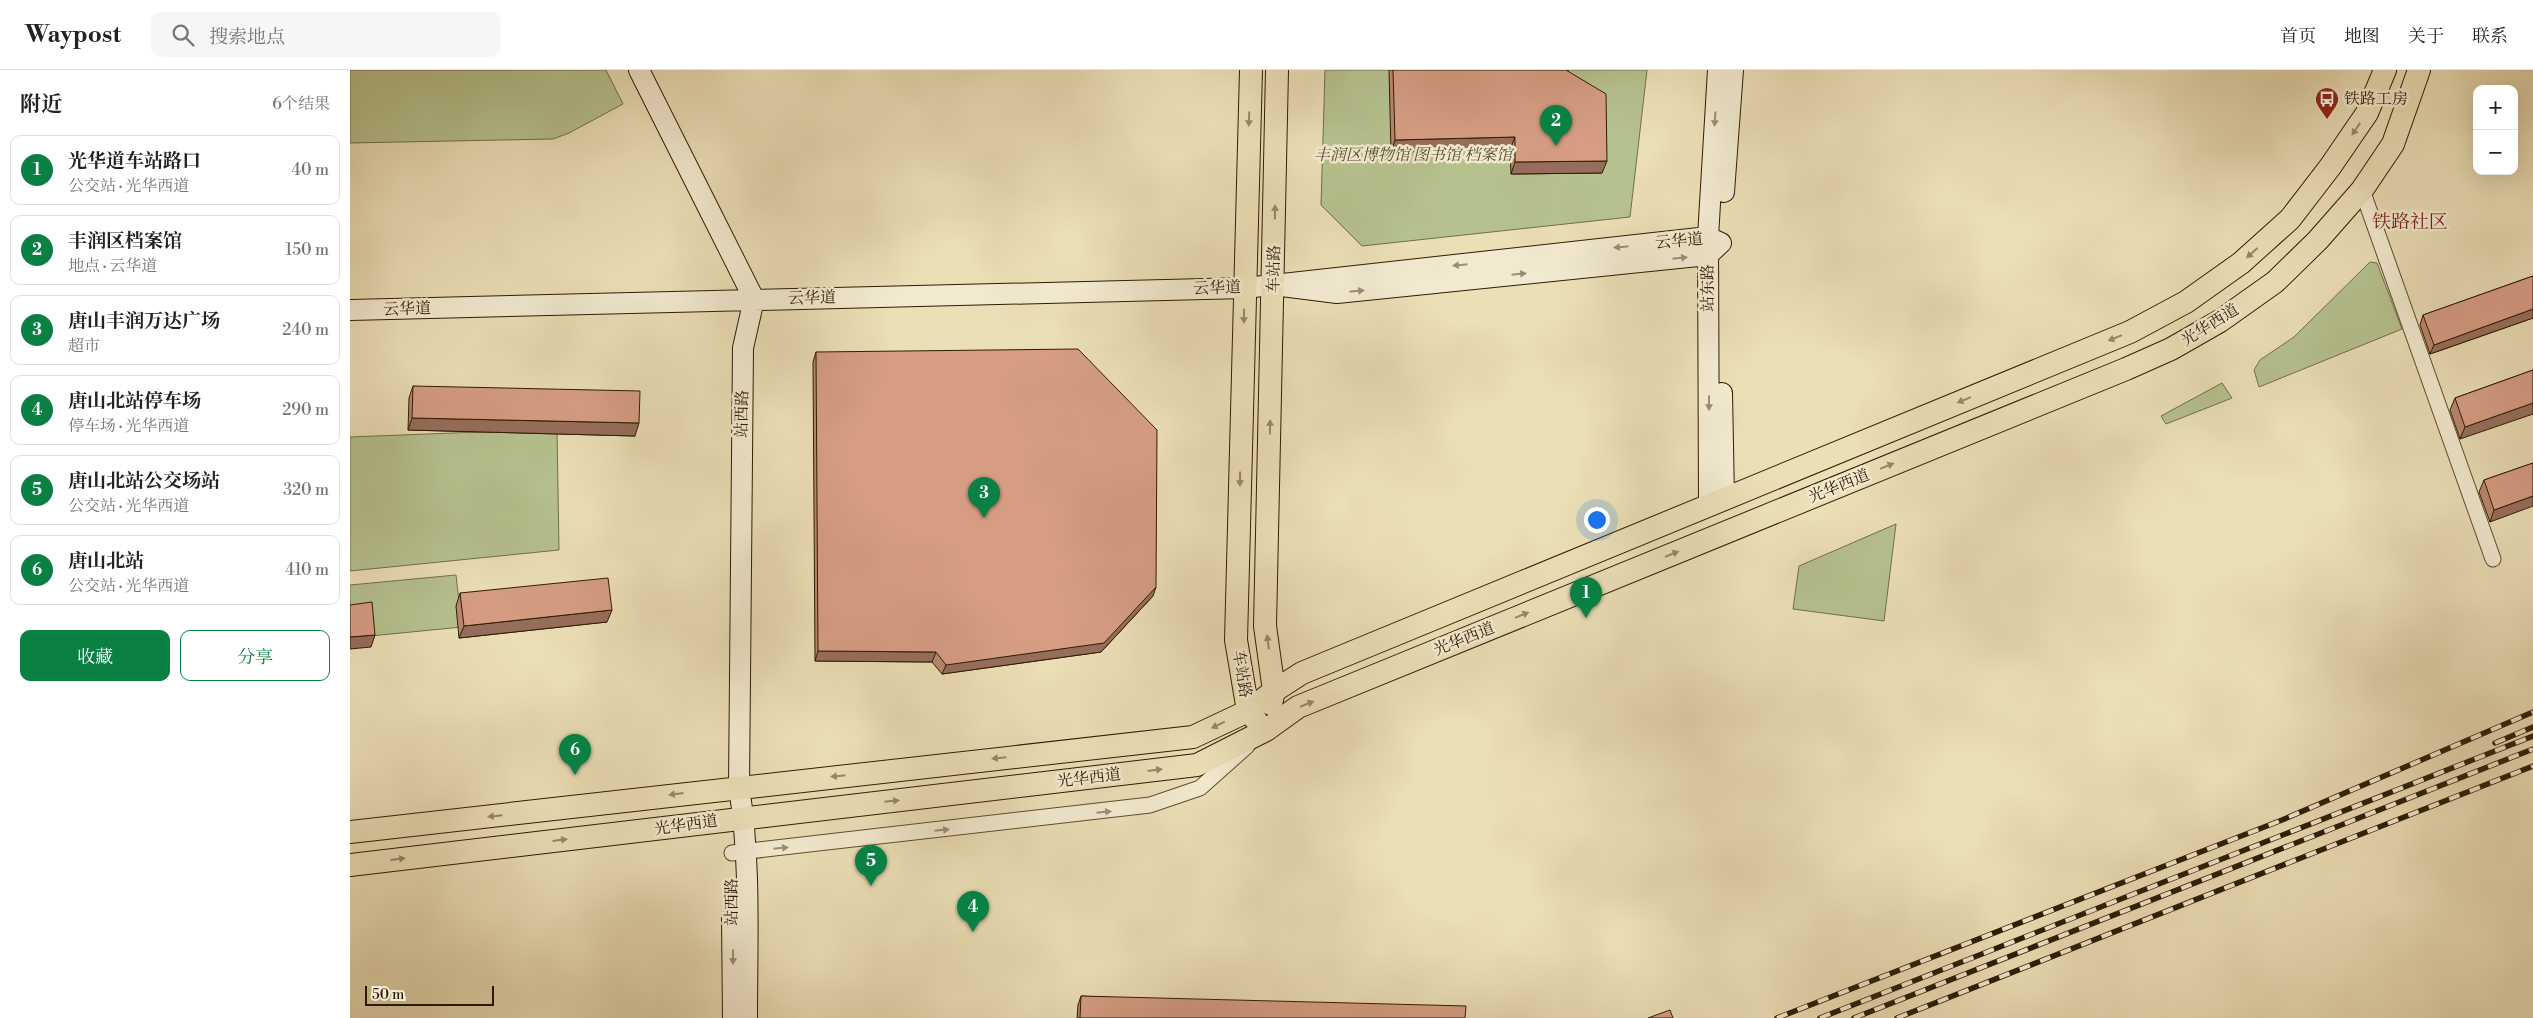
<!DOCTYPE html>
<html lang="zh">
<head>
<meta charset="utf-8">
<style>
  body { margin:0; font-family:"Libre Bodoni","Noto Serif SC",serif; background:#f6f6f6; color:#222 }
  .controls { position:absolute; right:15px; top:15px; display:grid; overflow:hidden; border-radius:10px; box-shadow:0 5px 20px #0002 }
  .controls button { width:45px; height:45px; display:grid; place-items:center; padding:0; border:0; border-bottom:1px solid #e0e0e0; background:#fff; color:#222; font:25px sans-serif }
  .scale { position:absolute; left:15px; bottom:12px; width:129px; box-sizing:border-box; padding-left:5px; border:2px solid #301b02; border-top:0; font-size:14px; line-height:18px; white-space:nowrap; color:#301b02; -webkit-text-stroke:4px #f2ead0; paint-order:stroke }
  .you { position:absolute; left:1246px; top:449px; width:18px; height:18px; margin:-12px; border:4px solid #fff; border-radius:50%; background:#1a73e8; box-shadow:0 0 0 8px #1a73e833 }
  .badge { display:grid; place-items:center; width:32px; height:32px; border-radius:50%; background:#0b8043; color:#fff; font-size:16px; font-weight:700 }
  .pin { position:absolute; translate:-50% -41px; filter:drop-shadow(0 1px 2px #0008) }
  .pin::after { content:''; position:absolute; top:26px; width:18px; height:15px; background:inherit; clip-path:polygon(0 0,100% 0,50% 100%) }
  .list { margin:0; padding:0; list-style:none }
  h2 { display:flex; justify-content:space-between; align-items:center; height:65px; margin:0; padding:0 20px; font-size:21px }
  h2 small { font-size:16px; font-weight:400; color:#767676 }
  .list li { display:grid; grid-template-columns:32px 1fr auto; gap:15px; align-items:center; box-sizing:border-box; height:70px; margin:0 10px 10px; padding:0 10px; border:1px solid #e0e0e0; border-radius:10px }
  .list b { display:block; font-size:19px; white-space:nowrap }
  .list p { margin:0; font-size:16px; white-space:nowrap; color:#767676 }
  .list em { font-size:16px; font-style:normal; color:#767676 }
  .actions { display:flex; gap:10px; padding:15px 20px }
  .actions a { flex:1; padding:11px 0; border:1px solid #0b8043; border-radius:10px; text-align:center; font-size:18px; color:#0b8043 }
  .actions .main { background:#0b8043; color:#fff }
  .icon { flex:none; width:28px; height:28px; fill:none; stroke:currentColor; stroke-width:2; stroke-linecap:round; stroke-linejoin:round }
  .map { position:relative; flex:none; width:2183px; height:948px; overflow:hidden }
  header { display:flex; align-items:center; gap:30px; box-sizing:border-box; height:70px; padding:0 25px; background:#fff; border-bottom:1px solid #e0e0e0 }
  header strong { font-size:24px }
  nav { display:flex; gap:28px; margin-inline-start:auto; font-size:18px }
  .search { width:350px; height:45px; background:#f6f6f6; display:flex; align-items:center; gap:12px; box-sizing:border-box; padding:0 18px; border-radius:10px; color:#767676; font-size:19px }
  main { display:flex }
  aside { flex:1; background:#fff }
  .map>svg:first-child { display:block }
  .green { fill:#b6c28e; stroke:#736e48 }
  .lines { fill:none; stroke-linecap:round; stroke-linejoin:round }
  .street-casing { stroke:#5f4c2f; stroke-width:17 }
  .secondary-casing { stroke:#301b02; stroke-width:22 }
  .primary-casing { stroke:#301b02; stroke-width:24 }
  .street { stroke:#f2ead0; stroke-width:15 }
  .secondary { stroke:#f2ead0; stroke-width:20 }
  .primary { stroke:#ebdfb6; stroke-width:22 }
  .rail-casing { stroke:#301b02; stroke-width:5.5 }
  .rail { stroke:#f2ead0; stroke-width:4; stroke-dasharray:11; stroke-linecap:butt }
  .wall { fill:#b88771; stroke:#301b02 }
  .shaded-wall { fill:#966e5c; stroke:#301b02 }
  .building { fill:#d69d83; stroke:#301b02 }
  .oneway { fill:#978765 }
  .oneway2 { fill:#9b8d73 }
  .labels { text-anchor:middle; dominant-baseline:central; stroke-width:5; stroke-linejoin:round; paint-order:stroke }
  .poi-label { font-size:16px; fill:#301b02; stroke:#f2ead0; text-anchor:start }
  .park-label { font-size:16px; font-style:italic; fill:#584d2c; stroke:#f2ead0 }
  .street-label { font-size:16px; fill:#301b02; stroke:#f2ead0 }
  .quarter-label { font-size:19px; fill:#7a1f14; stroke:#f2ead0 }
</style>
</head>
<body>
<header>
<strong>Waypost</strong>
<div class="search"><svg class="icon" aria-label="search" viewBox="0 0 24 24"><circle cx="10" cy="10" r="6"/><path d="M15 15l6 6"/></svg>搜索地点</div>
<nav><a>首页</a><a>地图</a><a>关于</a><a>联系</a></nav>
</header>
<main>
<aside>
<h2>附近<small>6个结果</small></h2>
<ul class="list">
<li><span class="badge">1</span><div><b>光华道车站路口</b><p>公交站 · 光华西道</p></div><em>40 m</em></li>
<li><span class="badge">2</span><div><b>丰润区档案馆</b><p>地点 · 云华道</p></div><em>150 m</em></li>
<li><span class="badge">3</span><div><b>唐山丰润万达广场</b><p>超市</p></div><em>240 m</em></li>
<li><span class="badge">4</span><div><b>唐山北站停车场</b><p>停车场 · 光华西道</p></div><em>290 m</em></li>
<li><span class="badge">5</span><div><b>唐山北站公交场站</b><p>公交站 · 光华西道</p></div><em>320 m</em></li>
<li><span class="badge">6</span><div><b>唐山北站</b><p>公交站 · 光华西道</p></div><em>410 m</em></li>
</ul>
<div class="actions"><a class="main">收藏</a><a>分享</a></div>
</aside>
<div class="map">
<svg width="2183" height="948" viewBox="0 0 2183 948">
  <rect width="100%" height="100%" fill="#ebdfb6"/>
  <filter id="stains"><feTurbulence type="fractalNoise" baseFrequency=".004" numOctaves="4"/><feColorMatrix values="0 0 0 0 .2 0 0 0 0 .09 0 0 0 0 .02 0 0 0 .5 -.17"/></filter>
  <radialGradient id="worn" r=".72"><stop offset=".6" stop-color="#630" stop-opacity="0"/><stop offset="1" stop-color="#630" stop-opacity=".3"/></radialGradient>
  <path class="green" d="M0 0H256L273 34 219 63 203 69 0 73Z
    M975 0H1297L1280 147 1012 176 971 135Z
    M2020 192 2027 193 2052 259 1909 317 1904 300 1910 290 1944 267Z
    M1872 313 1882 328 1816 354 1811 346Z
    M207 359 209 480 0 501V367Z
    M1546 454 1534 551 1443 539 1449 496Z
    M106 505 112 557 0 568V515Z"/>
  <g class="lines">
    <g class="street-casing">
      <path id="street" d="M2012 120 2143 489
        M382 783 800 735 850 718 897 676"/>
    </g>
    <g class="secondary-casing">
      <path id="secondary" d="M289 0 404 229 393 278 389 717C401 793 397 871 397 948
        M1374 122 1383 0
        M0 240 895 218 1358 167 1371 173 1358 185 987 223 924 215
        M1372 323 1374 429
        M1359 436 1358 167 1368 0
        M382 848 383 948"/>
    </g>
    <g class="primary-casing">
      <path id="primary" d="M901 0 886 570 898 641 906 650
        M921 634 924 621 915 556 927 0
        M0 762 843 667 898 641 924 621 952 603 1780 262 1836 232 1891 193 1940 149 1980 97 2017 43 2035 0
        M0 795 847 695 916 660 948 637 1776 299 1821 279 1870 251 1925 212 1968 170 2012 120 2043 74 2069 0"/>
    </g>
    <use href="#street" class="street"/>
    <use href="#secondary" class="secondary"/>
    <use href="#primary" class="primary"/>
    <g class="rail-casing">
      <path id="rail" d="M2145 673 2183 657
        M1427 948 1932 750 2183 642
        M1470 948 2183 666
        M1504 948 2183 679
        M1547 948 2183 696"/>
    </g>
    <use href="#rail" class="rail"/>
  </g>
  <path class="wall" d="M1039 0H1218V1L1252 103 1161 104 1160 80 1041 82Z
    M2183 206V248L2080 284 2070 255 2073 245Z
    M466 282 803 526 751 582 592 604 582 592 465 591 463 292Z
    M2183 300 2110 369 2100 340 2105 328Z
    M63 316 285 366 58 360 59 328Z
    M2183 393 2140 452 2129 422 2134 410Z
    M110 523 257 552 109 568 106 536Z
    M731 926 1115 948H727L728 935Z"/>
  <path class="shaded-wall" d="M1165 67 1160 80 1041 82 1045 70Z
    M1257 91 1252 103 1161 104 1165 92Z
    M2183 239V248L2080 284 2084 275Z
    M2183 333V344L2110 369 2115 357Z
    M62 348 289 353 285 366 58 360Z
    M2183 426V436L2140 452 2144 440Z
    M806 517 803 526 751 582 592 604 596 595Z
    M262 540 257 552 109 568 114 556Z
    M25 565 21 577 0 579V567Z
    M468 581 586 582 582 592 465 591Z"/>
  <path class="building" d="M1043 0H1216L1256 24 1257 91 1165 92V67L1045 70Z
    M2183 206V239L2084 275 2073 245Z
    M728 279 807 360 806 517 754 573 596 595 586 582 468 581 466 282Z
    M2183 300V333L2115 357 2105 328Z
    M63 316 290 321 289 353 62 348Z
    M2183 393V426L2144 440 2134 410Z
    M258 508 262 540 114 556 110 523Z
    M22 532 25 565 0 567V535Z
    M731 926 1116 936 1115 948H730Z
    M1320 940 1323 948H1298Z"/>
  <defs><path id="oneway-solid" d="M-6-.8H1V-3.2L6.5 0L1 3.2V.8H-6Z" transform="scale(1.25)"/></defs>
  <g class="oneway">
    <use href="#oneway-solid" transform="translate(899 49) rotate(92)"/>
    <use href="#oneway-solid" transform="translate(2006 59) rotate(124)"/>
    <use href="#oneway-solid" transform="translate(925 142) rotate(-89)"/>
    <use href="#oneway-solid" transform="translate(1902 183) rotate(138)"/>
    <use href="#oneway-solid" transform="translate(894 246) rotate(91)"/>
    <use href="#oneway-solid" transform="translate(1765 268) rotate(158)"/>
    <use href="#oneway-solid" transform="translate(1614 330) rotate(158)"/>
    <use href="#oneway-solid" transform="translate(920 357) rotate(-89)"/>
    <use href="#oneway-solid" transform="translate(1537 396) rotate(-22)"/>
    <use href="#oneway-solid" transform="translate(890 409) rotate(91)"/>
    <use href="#oneway-solid" transform="translate(1322 484) rotate(-22)"/>
    <use href="#oneway-solid" transform="translate(1172 545) rotate(-22)"/>
    <use href="#oneway-solid" transform="translate(918 572) rotate(-97)"/>
    <use href="#oneway-solid" transform="translate(957 634) rotate(-22)"/>
    <use href="#oneway-solid" transform="translate(868 655) rotate(154)"/>
    <use href="#oneway-solid" transform="translate(649 688) rotate(174)"/>
    <use href="#oneway-solid" transform="translate(805 700) rotate(-7)"/>
    <use href="#oneway-solid" transform="translate(488 706) rotate(174)"/>
    <use href="#oneway-solid" transform="translate(326 724) rotate(173)"/>
    <use href="#oneway-solid" transform="translate(542 731) rotate(-6)"/>
    <use href="#oneway-solid" transform="translate(145 746) rotate(174)"/>
    <use href="#oneway-solid" transform="translate(210 770) rotate(-7)"/>
    <use href="#oneway-solid" transform="translate(48 789) rotate(-7)"/>
  </g>
  <g class="oneway2">
    <use href="#oneway-solid" transform="translate(1365 49) rotate(94)"/>
    <use href="#oneway-solid" transform="translate(1271 177) rotate(174)"/>
    <use href="#oneway-solid" transform="translate(1330 188) rotate(-6)"/>
    <use href="#oneway-solid" transform="translate(1110 195) rotate(174)"/>
    <use href="#oneway-solid" transform="translate(1169 204) rotate(-6)"/>
    <use href="#oneway-solid" transform="translate(1007 221) rotate(-6)"/>
    <use href="#oneway-solid" transform="translate(1359 333) rotate(90)"/>
    <use href="#oneway-solid" transform="translate(754 742) rotate(-6)"/>
    <use href="#oneway-solid" transform="translate(592 760) rotate(-6)"/>
    <use href="#oneway-solid" transform="translate(431 778) rotate(-6)"/>
    <use href="#oneway-solid" transform="translate(383 887) rotate(90)"/>
  </g>
  <defs>
    <g id="bus-pin" transform="scale(1.25)"><path d="M0 17L-7.5 6A9.5 9.5 0 1 1 7.5 6Z" fill="#8f2418" stroke="#f2ead0"/><path d="M-5-6H5V4H4V6H2V4H-2V6H-4V4H-5ZM-3.5-4V0h7V-4ZM-3.5 1.2v1.5H-2V1.2ZM2 1.2v1.5H3.5V1.2Z" fill="#fff"/></g>
  </defs>
  <g fill-rule="evenodd">
    <use href="#bus-pin" x="1977" y="29"/>
  </g>
  <g class="labels">
    <g class="poi-label">
      <text x="1994" y="29">铁路工房</text>
    </g>
    <g class="park-label">
      <text x="1063" y="85">丰润区博物馆 图书馆 档案馆</text>
    </g>
    <g class="street-label">
      <text transform="translate(1329 171) rotate(-5)">云华道</text>
      <text transform="translate(924 199) rotate(-89)">车站路</text>
      <text transform="translate(867 218) rotate(-2)">云华道</text>
      <text transform="translate(1358 218) rotate(-90)">站东路</text>
      <text transform="translate(462 228) rotate(-1)">云华道</text>
      <text transform="translate(57 239) rotate(-2)">云华道</text>
      <text transform="translate(1860 255) rotate(-32)">光华西道</text>
      <text transform="translate(392 344) rotate(-89)">站西路</text>
      <text transform="translate(1489 416) rotate(-22)">光华西道</text>
      <text transform="translate(1114 569) rotate(-22)">光华西道</text>
      <text transform="translate(892 604) rotate(81)">车站路</text>
      <text transform="translate(739 708) rotate(-7)">光华西道</text>
      <text transform="translate(336 755) rotate(-8)">光华西道</text>
      <text transform="translate(382 832) rotate(-90)">站西路</text>
    </g>
    <g class="quarter-label">
      <text x="2060" y="152">铁路社区</text>
    </g>
  </g>
  <rect width="100%" height="100%" filter="url(#stains)"/>
  <rect width="100%" height="100%" fill="url(#worn)"/>
</svg>
<div class="controls">
<button>+</button>
<button>−</button>
</div>
<div class="scale">50 m</div>
<div class="you"></div>
<div class="pin badge" style="left:1236px;top:548px">1</div>
<div class="pin badge" style="left:1206px;top:76px">2</div>
<div class="pin badge" style="left:634px;top:448px">3</div>
<div class="pin badge" style="left:623px;top:862px">4</div>
<div class="pin badge" style="left:521px;top:816px">5</div>
<div class="pin badge" style="left:225px;top:705px">6</div>
</div>
</main>
</body>
</html>
